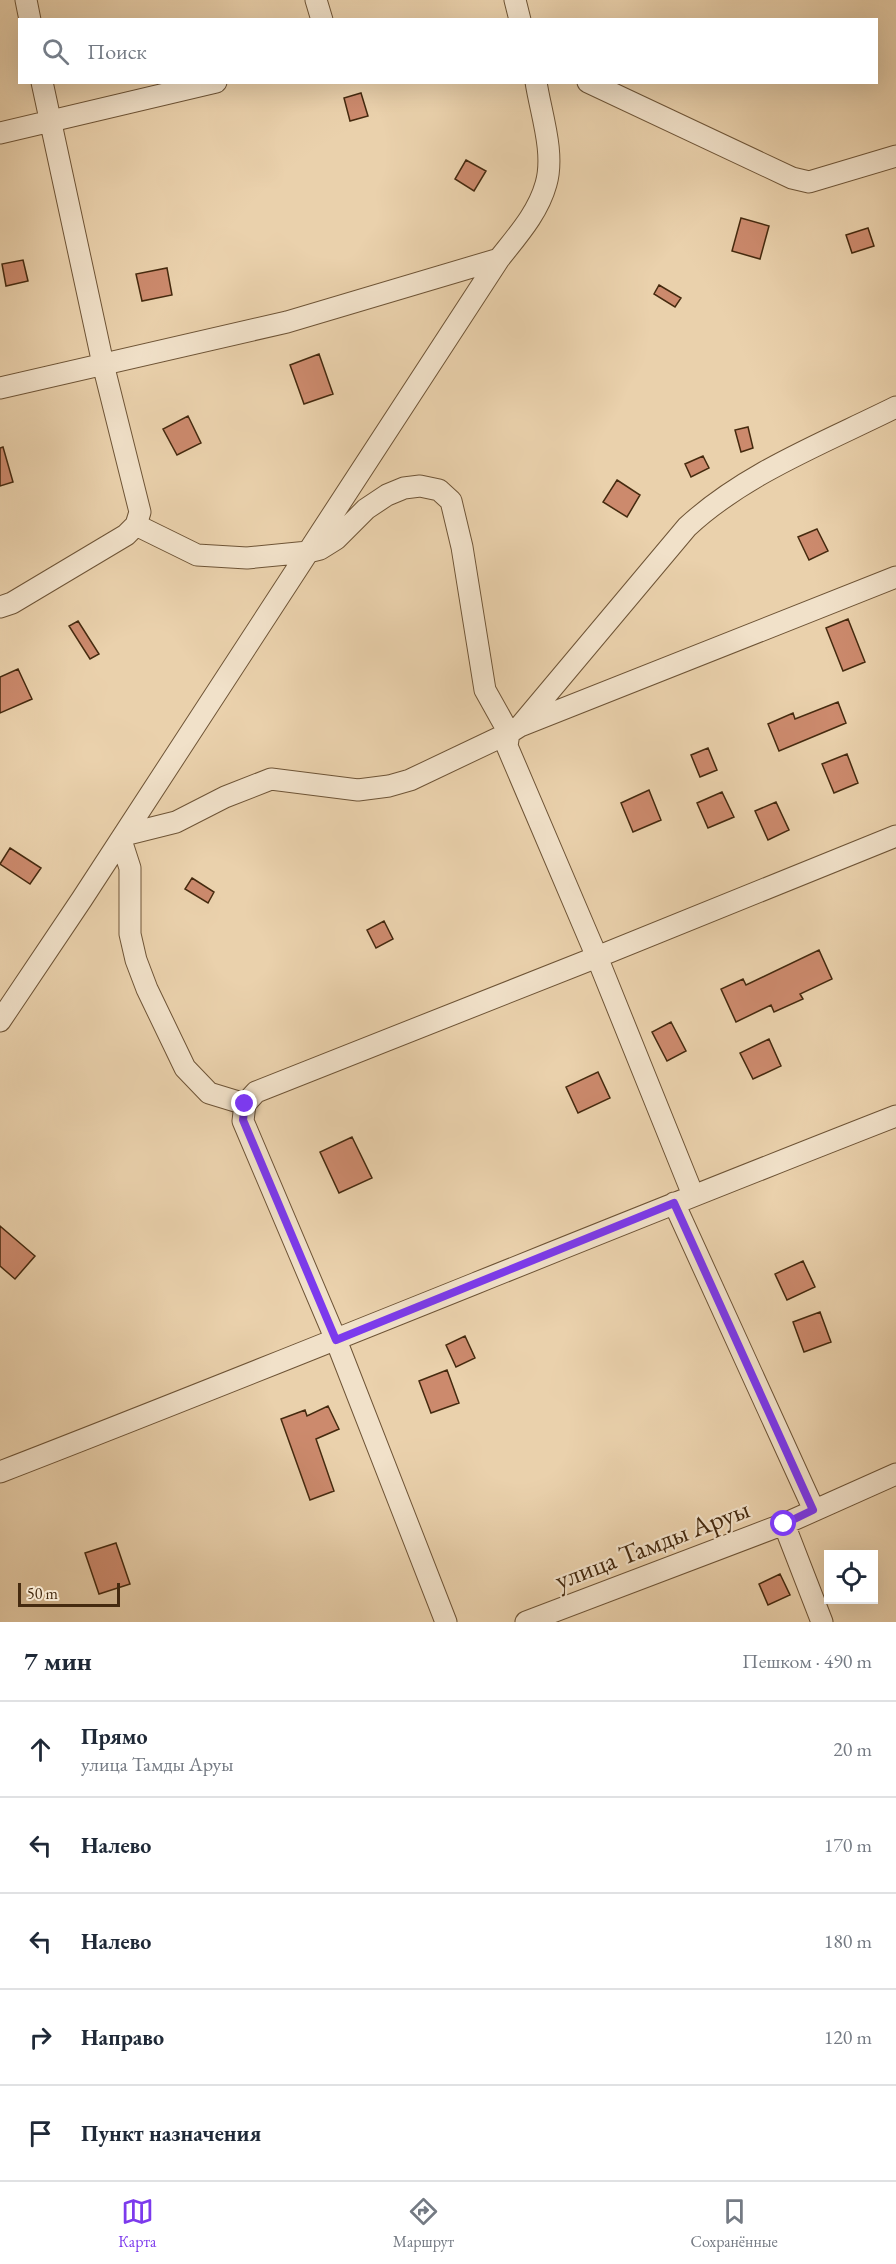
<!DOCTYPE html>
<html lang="ru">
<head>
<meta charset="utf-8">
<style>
  body { margin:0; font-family:"EB Garamond",serif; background:#f6f6f7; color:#1f2937 }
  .controls { position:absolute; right:18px; bottom:18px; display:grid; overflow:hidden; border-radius:0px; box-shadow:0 6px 24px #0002 }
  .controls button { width:54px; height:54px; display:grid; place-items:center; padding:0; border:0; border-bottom:2px solid #e0e1e3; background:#fff; color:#1f2937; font:30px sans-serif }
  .scale { position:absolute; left:18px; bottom:15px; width:102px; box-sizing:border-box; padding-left:6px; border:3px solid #452a0f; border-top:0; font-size:16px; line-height:21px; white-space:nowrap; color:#452a0f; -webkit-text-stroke:4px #f1e1c9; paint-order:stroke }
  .stop { position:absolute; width:18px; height:18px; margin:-14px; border:4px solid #7c3aed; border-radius:50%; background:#fff }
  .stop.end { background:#7c3aed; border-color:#fff; box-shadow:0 2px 6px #0008 }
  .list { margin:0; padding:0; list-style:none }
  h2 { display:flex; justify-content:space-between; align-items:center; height:78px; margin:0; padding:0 24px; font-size:26px }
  h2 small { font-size:20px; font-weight:400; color:#747a83 }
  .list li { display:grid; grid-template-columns:39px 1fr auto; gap:18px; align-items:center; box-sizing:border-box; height:96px; padding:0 24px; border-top:2px solid #e0e1e3 }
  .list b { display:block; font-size:22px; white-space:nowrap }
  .list p { margin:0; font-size:20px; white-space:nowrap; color:#747a83 }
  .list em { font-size:20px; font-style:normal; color:#747a83 }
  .icon { flex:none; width:33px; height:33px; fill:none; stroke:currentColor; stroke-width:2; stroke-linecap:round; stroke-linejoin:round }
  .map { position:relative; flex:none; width:896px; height:1622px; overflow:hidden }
  .search { position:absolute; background:#fff; box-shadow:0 6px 24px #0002; left:18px; right:18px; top:18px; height:66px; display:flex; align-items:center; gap:15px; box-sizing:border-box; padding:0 21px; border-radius:0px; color:#747a83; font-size:22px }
  .sheet { height:558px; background:#fff }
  nav { display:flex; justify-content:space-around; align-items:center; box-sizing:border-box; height:84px; border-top:2px solid #e0e1e3; background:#fff; font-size:16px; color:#747a83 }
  nav a { display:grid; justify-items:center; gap:3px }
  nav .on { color:#7c3aed }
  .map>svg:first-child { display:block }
  .building { fill:#cc8a6d; stroke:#452a0f; stroke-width:1.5 }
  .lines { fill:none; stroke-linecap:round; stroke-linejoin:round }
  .minor-casing { stroke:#6e5436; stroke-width:23 }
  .minor { stroke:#f1e1c9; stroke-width:21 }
  .route { stroke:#7c3aed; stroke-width:8 }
  .labels { text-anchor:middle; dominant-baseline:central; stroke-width:4.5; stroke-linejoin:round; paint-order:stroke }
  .street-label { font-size:27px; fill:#452a0f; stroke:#f1e1c9 }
</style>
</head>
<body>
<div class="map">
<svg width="896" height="1622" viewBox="0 0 896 1622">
  <rect width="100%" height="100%" fill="#ead1ac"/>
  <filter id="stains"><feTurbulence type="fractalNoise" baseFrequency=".00333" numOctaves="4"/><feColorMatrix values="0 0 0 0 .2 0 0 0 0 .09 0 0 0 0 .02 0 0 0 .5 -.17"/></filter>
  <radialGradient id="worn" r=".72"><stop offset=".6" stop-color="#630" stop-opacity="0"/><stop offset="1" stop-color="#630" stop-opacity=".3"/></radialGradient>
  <path class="building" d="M361 93 368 116 350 121 344 98Z
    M466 160 486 171 474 191 455 179Z
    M741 218 769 226 760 259 732 251Z
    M868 228 874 246 852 253 846 235Z
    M23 260 28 281 6 286 2 264Z
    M167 268 172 295 142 301 136 274Z
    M659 285 681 298 675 307 654 294Z
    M319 354 333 394 304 404 290 365Z
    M188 416 201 443 177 455 163 429Z
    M748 427 753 448 741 452 735 430Z
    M3 447 13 482 0 486V448Z
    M703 456 709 468 691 477 685 464Z
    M617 480 640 495 627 517 603 502Z
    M817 529 828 551 809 560 798 537Z
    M848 619 865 662 843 671 826 628Z
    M78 621 99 654 90 659 69 626Z
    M18 669 32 699 0 713V677Z
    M838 702 846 723 779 751 768 724 793 713 795 719Z
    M708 748 717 770 700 777 691 755Z
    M847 754 858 783 834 793 822 764Z
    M649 790 661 820 633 832 621 803Z
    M722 792 734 817 708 828 697 803Z
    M776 802 789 830 768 840 755 811Z
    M10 848 41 868 30 884 0 864Z
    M192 878 214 892 208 903 185 889Z
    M384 921 393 939 376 948 367 930Z
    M819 950 832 979 800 994 803 999 774 1012 771 1005 736 1022 721 989 743 979 746 985Z
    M671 1022 686 1051 667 1061 652 1032Z
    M769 1039 781 1066 753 1079 740 1053Z
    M598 1072 610 1098 578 1113 566 1087Z
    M352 1137 372 1178 339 1193 320 1152Z
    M0 1226 35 1256 15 1279 0 1266Z
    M803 1261 815 1287 787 1300 775 1274Z
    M820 1312 831 1342 804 1352 793 1322Z
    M465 1336 475 1358 456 1367 446 1345Z
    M447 1370 459 1403 431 1413 419 1381Z
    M328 1406 339 1429 316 1439 334 1491 310 1500 281 1419 305 1410 307 1416Z
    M116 1543 130 1584 99 1594 85 1553Z
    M780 1574 790 1595 768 1605 759 1584Z"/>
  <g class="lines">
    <g class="minor-casing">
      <path id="minor" d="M26 0 30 20
        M316 0 322 20
        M515 0 520 20
        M588 82 792 178 809 182 896 156
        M0 133 216 82
        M0 388 287 322 499 259
        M0 607 12 603 126 535 136 525 140 512 103 364 42 82
        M521 725 687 527C745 473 826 442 896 407
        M124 835 176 822 225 797 271 779 358 790 389 786 410 780 509 733 485 690 462 547 451 501 439 490 420 486 404 488 387 495 366 509 336 539 320 549 308 552 247 558 197 555 136 525
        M121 840 130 868V934L136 960 147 989 185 1068 209 1093 245 1104
        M0 1021 82 899 499 259C517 236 538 213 546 184 555 153 541 114 536 82
        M693 1195 597 957 507 746 509 733 520 726 896 577
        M674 1203 814 1510
        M0 1472C300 1356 596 1233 896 1116
        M784 1524 822 1622
        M446 1622 336 1340 243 1121 245 1104 256 1092 597 957 896 836
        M526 1622 784 1524 896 1474"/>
    </g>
    <use href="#minor" class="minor"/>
  </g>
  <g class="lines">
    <path class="route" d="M245 1104 243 1120 336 1340 674 1203 813 1510 784 1524"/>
  </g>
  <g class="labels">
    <g class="street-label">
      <text transform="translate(652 1544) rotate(-21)">улица Тамды Аруы</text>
    </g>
  </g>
  <rect width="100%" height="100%" filter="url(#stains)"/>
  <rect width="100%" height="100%" fill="url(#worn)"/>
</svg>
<div class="controls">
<button><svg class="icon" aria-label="locate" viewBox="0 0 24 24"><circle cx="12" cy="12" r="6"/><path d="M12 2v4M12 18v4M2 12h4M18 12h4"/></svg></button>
</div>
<div class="scale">50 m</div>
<div class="stop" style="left:784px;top:1524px"></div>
<div class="stop end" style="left:245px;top:1104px"></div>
<div class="search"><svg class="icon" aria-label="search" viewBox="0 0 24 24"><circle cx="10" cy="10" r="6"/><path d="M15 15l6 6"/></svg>Поиск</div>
</div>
<section class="sheet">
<h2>7 мин<small>Пешком · 490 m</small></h2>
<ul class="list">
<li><svg class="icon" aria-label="ahead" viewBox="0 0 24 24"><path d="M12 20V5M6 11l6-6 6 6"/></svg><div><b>Прямо</b><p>улица Тамды Аруы</p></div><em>20 m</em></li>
<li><svg class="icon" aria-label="left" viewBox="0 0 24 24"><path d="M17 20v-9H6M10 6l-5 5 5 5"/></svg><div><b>Налево</b></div><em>170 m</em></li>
<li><svg class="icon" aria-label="left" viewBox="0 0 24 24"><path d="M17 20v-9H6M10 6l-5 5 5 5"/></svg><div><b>Налево</b></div><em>180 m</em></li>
<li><svg class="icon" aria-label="right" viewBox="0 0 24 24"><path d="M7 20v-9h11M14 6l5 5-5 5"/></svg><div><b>Направо</b></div><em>120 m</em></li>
<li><svg class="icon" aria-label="arrive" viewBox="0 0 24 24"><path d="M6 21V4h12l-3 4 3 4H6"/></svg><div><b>Пункт назначения</b></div></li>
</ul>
</section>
<nav>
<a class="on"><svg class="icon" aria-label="map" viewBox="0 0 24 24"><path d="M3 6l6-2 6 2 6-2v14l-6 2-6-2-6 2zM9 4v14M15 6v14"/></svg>Карта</a>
<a><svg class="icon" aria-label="directions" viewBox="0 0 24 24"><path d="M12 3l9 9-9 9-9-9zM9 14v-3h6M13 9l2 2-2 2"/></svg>Маршрут</a>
<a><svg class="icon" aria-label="saved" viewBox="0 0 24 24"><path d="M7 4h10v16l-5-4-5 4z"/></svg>Сохранённые</a>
</nav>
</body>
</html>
